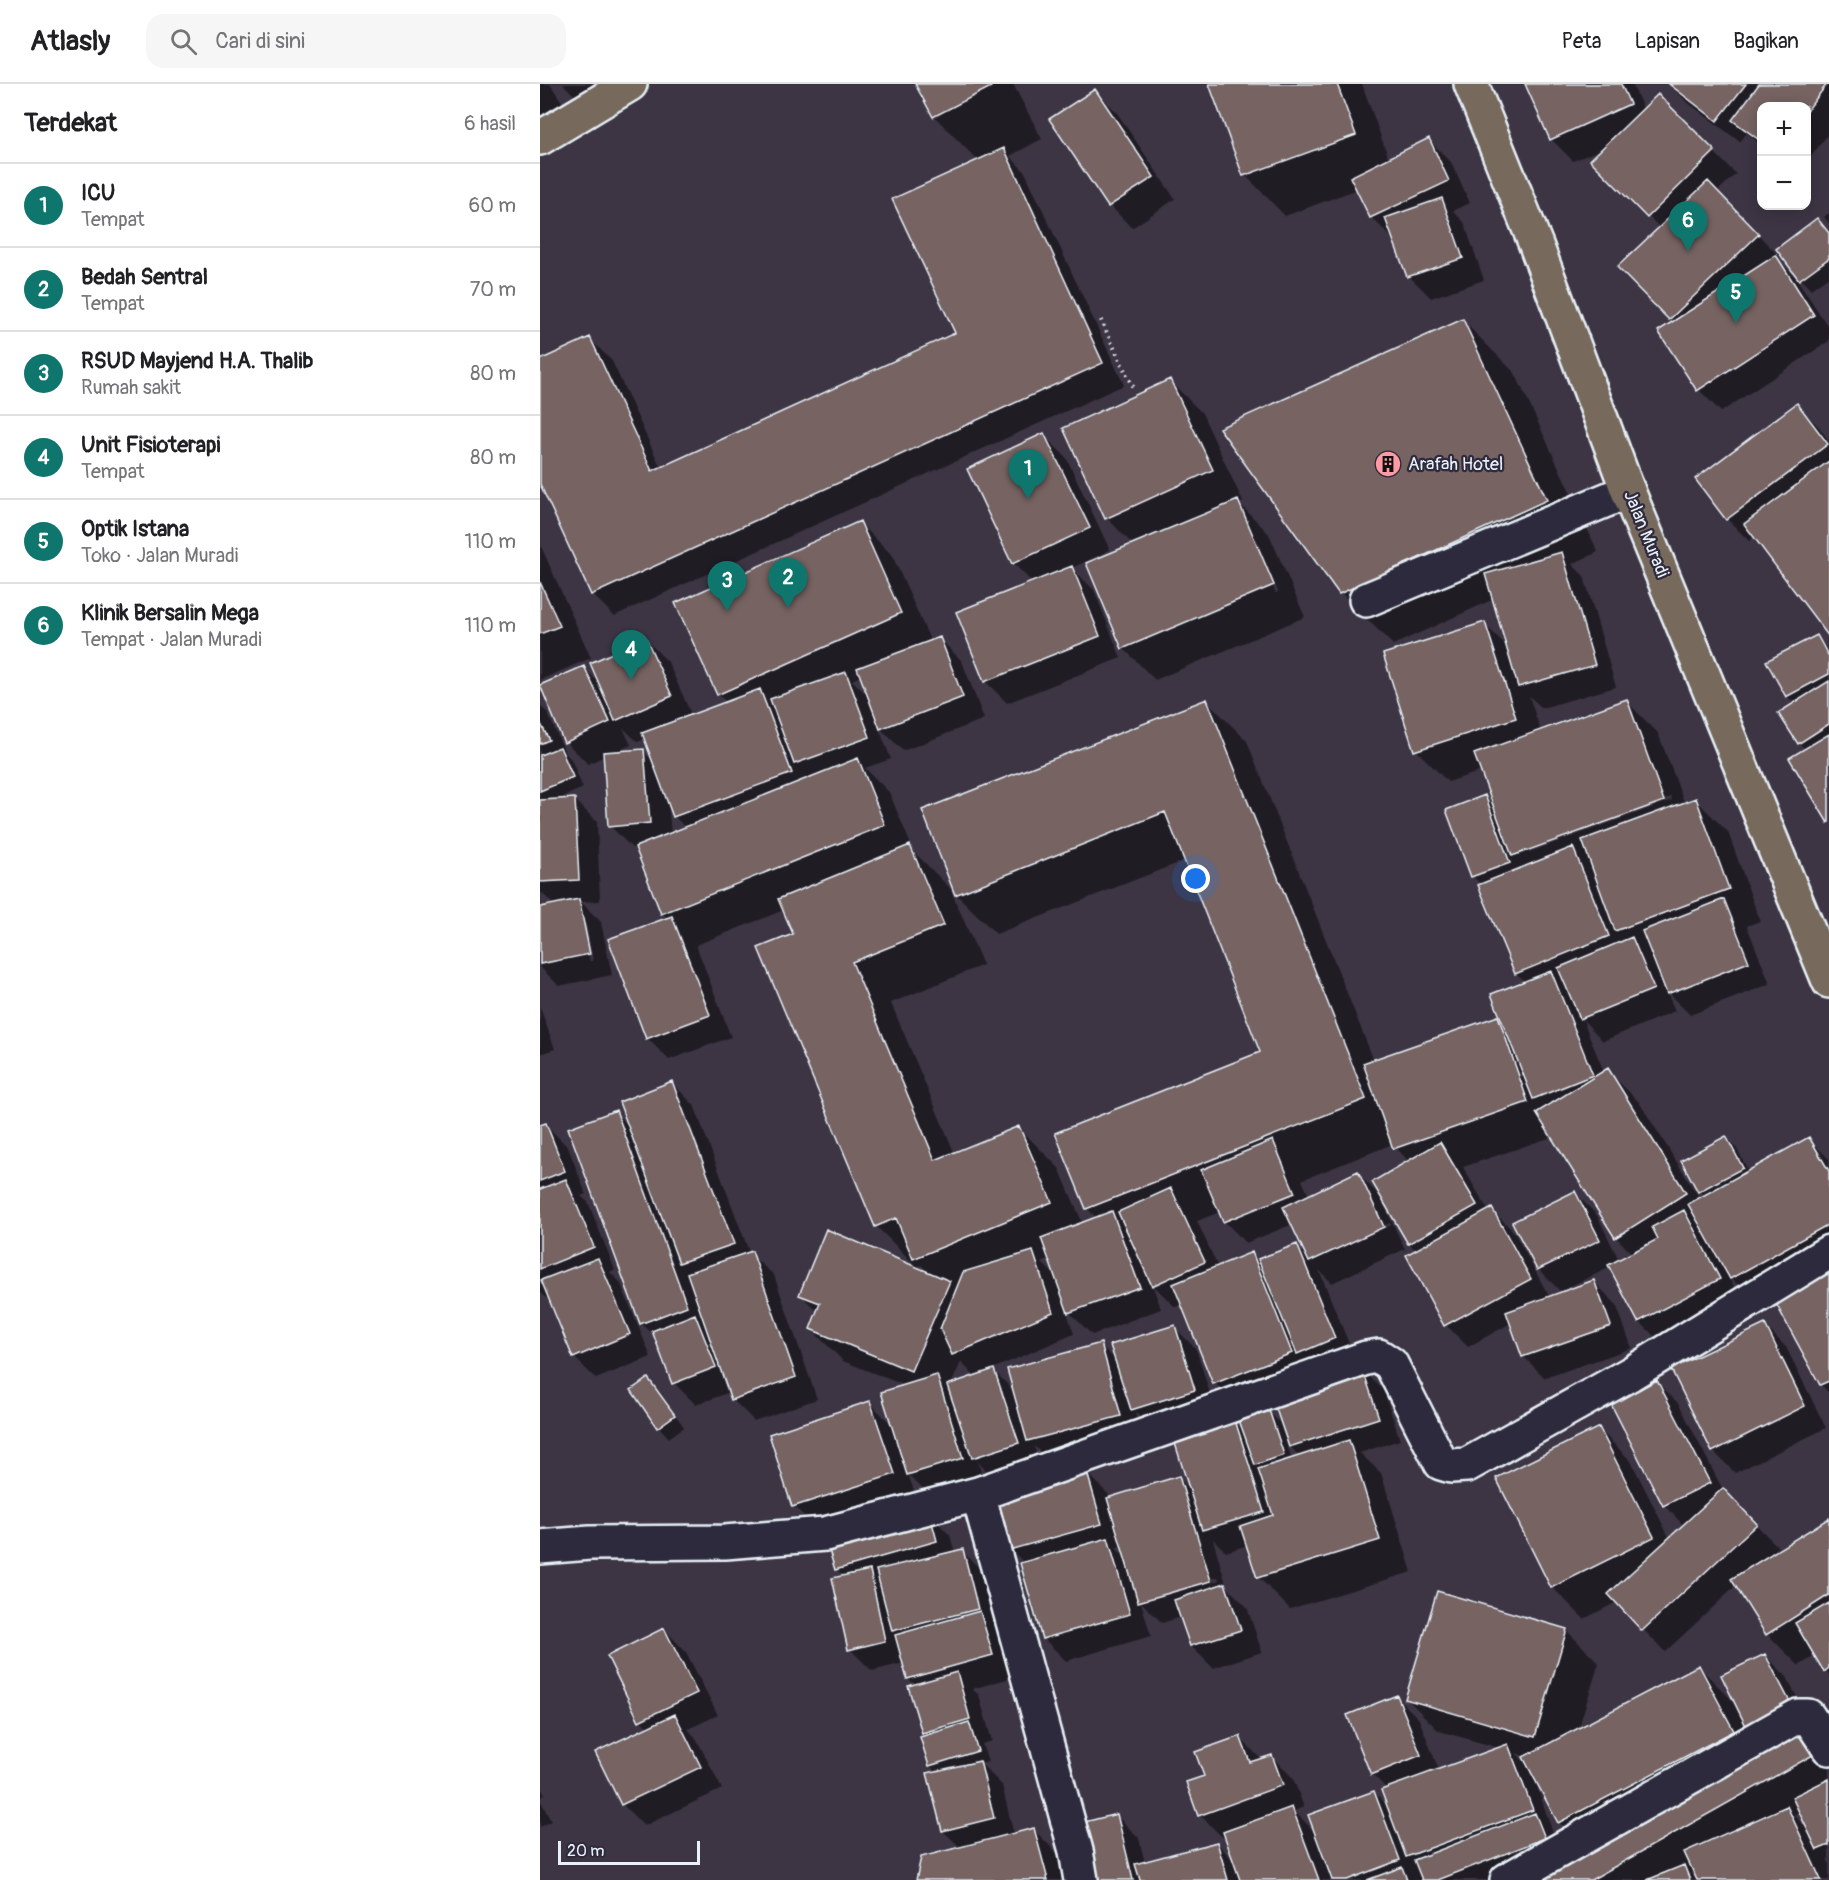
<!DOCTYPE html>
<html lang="id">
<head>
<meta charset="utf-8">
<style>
  body { margin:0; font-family:Pangolin,sans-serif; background:#f6f6f6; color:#202124 }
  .controls { position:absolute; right:18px; top:18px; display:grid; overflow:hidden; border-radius:12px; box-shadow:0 3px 15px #0003 }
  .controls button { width:54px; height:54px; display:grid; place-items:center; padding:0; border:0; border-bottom:2px solid #e0e0e0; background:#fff; color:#202124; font:30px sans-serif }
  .scale { position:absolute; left:18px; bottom:15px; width:142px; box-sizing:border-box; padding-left:6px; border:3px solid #e8f1f8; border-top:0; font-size:16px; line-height:21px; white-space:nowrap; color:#e8f1f8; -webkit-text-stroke:4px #2f2a3d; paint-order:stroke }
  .you { position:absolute; left:656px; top:795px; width:21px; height:21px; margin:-15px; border:4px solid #fff; border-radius:50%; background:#1a73e8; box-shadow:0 0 0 9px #1a73e833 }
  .badge { display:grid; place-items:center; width:39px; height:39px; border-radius:50%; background:#0f766e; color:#fff; font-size:20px; font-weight:700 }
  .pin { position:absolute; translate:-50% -50px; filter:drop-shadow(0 2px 3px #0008) }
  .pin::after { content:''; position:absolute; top:32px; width:21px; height:18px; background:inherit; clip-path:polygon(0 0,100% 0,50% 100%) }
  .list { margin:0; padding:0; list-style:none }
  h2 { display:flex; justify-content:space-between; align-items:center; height:78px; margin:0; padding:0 24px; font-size:26px }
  h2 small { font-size:20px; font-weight:400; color:#757577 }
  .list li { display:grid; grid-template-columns:39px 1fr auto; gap:18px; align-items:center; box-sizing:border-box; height:84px; padding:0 24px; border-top:2px solid #e0e0e0 }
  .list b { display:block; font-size:22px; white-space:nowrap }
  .list p { margin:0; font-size:20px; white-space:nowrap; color:#757577 }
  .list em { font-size:20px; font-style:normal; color:#757577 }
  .icon { flex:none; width:33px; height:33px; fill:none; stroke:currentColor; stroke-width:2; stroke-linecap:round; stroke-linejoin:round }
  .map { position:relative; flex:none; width:1289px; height:1796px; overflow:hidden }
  header { display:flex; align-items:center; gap:36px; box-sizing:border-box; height:84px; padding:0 30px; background:#fff; border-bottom:2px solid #e0e0e0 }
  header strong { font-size:28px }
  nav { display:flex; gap:33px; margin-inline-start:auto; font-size:21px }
  .search { width:420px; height:54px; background:#f6f6f6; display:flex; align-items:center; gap:15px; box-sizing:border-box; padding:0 21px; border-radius:18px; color:#757577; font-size:22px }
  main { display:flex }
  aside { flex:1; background:#fff }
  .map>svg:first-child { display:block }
  .shadow { fill:#0007; fill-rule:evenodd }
  .building { fill:#766362; stroke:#e8f1f8; stroke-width:1.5 }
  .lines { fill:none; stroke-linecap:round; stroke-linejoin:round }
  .minor-casing { stroke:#e8f1f8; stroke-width:38 }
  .major-casing { stroke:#e8f1f8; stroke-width:38 }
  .highway-casing { stroke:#e8f1f8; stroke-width:38 }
  .path { stroke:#e8f1f8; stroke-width:4; stroke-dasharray:1.5 4.5; stroke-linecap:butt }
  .minor { stroke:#2f2a3d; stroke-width:33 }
  .major { stroke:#77695c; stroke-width:33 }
  .highway { stroke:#77695c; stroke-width:33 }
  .labels { text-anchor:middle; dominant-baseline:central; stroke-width:4.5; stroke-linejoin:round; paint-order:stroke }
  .poi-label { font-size:18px; fill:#e8f1f8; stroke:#2f2a3d; text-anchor:start }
  .street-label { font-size:18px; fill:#e8f1f8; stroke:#2f2a3d }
</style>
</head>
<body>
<header>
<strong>Atlasly</strong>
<div class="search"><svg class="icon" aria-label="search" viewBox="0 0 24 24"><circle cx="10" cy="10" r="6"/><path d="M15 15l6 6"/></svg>Cari di sini</div>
<nav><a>Peta</a><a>Lapisan</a><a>Bagikan</a></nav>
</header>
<main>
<aside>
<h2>Terdekat<small>6 hasil</small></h2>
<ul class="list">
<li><span class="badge">1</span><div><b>ICU</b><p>Tempat</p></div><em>60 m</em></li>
<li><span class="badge">2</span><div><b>Bedah Sentral</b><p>Tempat</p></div><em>70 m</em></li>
<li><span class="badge">3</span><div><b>RSUD Mayjend H.A. Thalib</b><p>Rumah sakit</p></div><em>80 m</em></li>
<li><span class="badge">4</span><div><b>Unit Fisioterapi</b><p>Tempat</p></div><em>80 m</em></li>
<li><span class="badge">5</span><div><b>Optik Istana</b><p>Toko · Jalan Muradi</p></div><em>110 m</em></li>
<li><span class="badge">6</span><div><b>Klinik Bersalin Mega</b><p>Tempat · Jalan Muradi</p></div><em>110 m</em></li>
</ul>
</aside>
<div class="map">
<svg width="1289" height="1796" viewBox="0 0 1289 1796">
  <rect width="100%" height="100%" fill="#3d3544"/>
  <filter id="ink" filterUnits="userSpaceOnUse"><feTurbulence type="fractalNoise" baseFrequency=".0167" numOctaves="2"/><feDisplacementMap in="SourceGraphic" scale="12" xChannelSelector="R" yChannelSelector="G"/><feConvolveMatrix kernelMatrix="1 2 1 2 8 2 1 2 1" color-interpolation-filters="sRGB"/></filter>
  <g filter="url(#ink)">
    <path class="shadow" d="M0 0H10L26 24 0 40Z
      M23 0H55L36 13Z
      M377 0H473L502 55 470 72 485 88 584 301 74 532 52 510 0 396V277L50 255 72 277 121 384 417 250 438 77 394 32Z
      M671 0H822L849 75 889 56 911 78 930 119 913 127 924 138 944 196 891 214 869 192 854 156 831 133 818 105 745 132 705 91Z
      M987 0H1092L1104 26 1118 12 1196 90 1177 108 1240 173 1238 175 1257 195 1289 244V257L1181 328 1159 306 1134 239 1079 183 1120 144 1052 76 1066 63 1033 77 1011 55Z
      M1129 0H1289V49L1266 79V22H1222V62L1207 49 1200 58 1147 18Z
      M555 7 577 29 635 115 592 144 570 122 511 35Z
      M1289 129V139L1284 133Z
      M1277 136 1289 148V192L1271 205 1260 195Z
      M922 236 975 289 1058 468 1032 480 1044 492 1076 603 1002 624 989 612 1001 648 1086 617 1118 649 1145 720 1156 716 1188 748 1220 837 1207 842 1230 900 1150 931 1127 908 1135 927 1063 957 1043 936 1064 988 1067 986 1099 1018 1160 1115 1165 1112 1160 1107 1186 1054 1197 1065 1209 1088 1269 1055 1289 1075V1309L1281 1301 1237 1218 1223 1226 1189 1192 1201 1217 1121 1259 1099 1237 1071 1183 1020 1207 998 1185 1035 1109 1057 1131 1079 1176 1092 1170 1076 1153 1012 1053 923 1083 949 1128 952 1126 974 1148 1010 1214 1054 1198 1076 1220 1092 1264 1005 1294 983 1272 971 1239 928 1263 906 1241 876 1167 869 1159 844 1116 842 1117 865 1165 792 1199 779 1186 816 1277 697 1321 675 1299 643 1220 635 1223 612 1200 621 1225 552 1251 526 1225 534 1250 452 1285 475 1308 560 1261 577 1277 634 1243 656 1265 676 1328 614 1347 595 1328 602 1354 511 1378 494 1362 500 1381 455 1396 438 1378 444 1396 391 1412 368 1390 376 1412 276 1444 254 1422 330 1319 354 1343 366 1302 303 1277 271 1245 278 1228 260 1210 390 1190 381 1181 377 1183 336 1142 255 851 244 826 156 861 191 953 129 976 107 954 128 835 123 830 96 764H92L70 742 65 672 48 680 26 658 44 584 60 600 106 556 128 578 152 632 187 619 178 610 320 439 352 471 391 558 400 555 422 577 444 635 363 667 338 642 351 675 325 684 349 708 374 768 410 804 443 881 351 919 415 1070 479 1044 519 1084 543 1140 557 1135 547 1124 722 969 646 776 456 850 416 810 667 617 707 657 834 977 958 934 965 942 985 898 976 889 942 801 932 792 944 713 956 725 942 687 908 698 876 666 944 540 969 564 954 515 853 561 801 509ZM321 592 330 614 312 596ZM83 644 98 658 105 655 113 677 103 667 74 668 91 661ZM1131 713 1132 716 989 768V765ZM128 718 134 732 146 744 131 750ZM853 1060 869 1078 841 1113 817 1089 769 1112 762 1096ZM680 1128 684 1137 706 1159 753 1140 768 1174 757 1162 718 1177 712 1170 678 1183 657 1137ZM850 1139 851 1141 777 1175V1172ZM510 1175 517 1193 502 1179ZM421 1278 435 1293 411 1301Z
      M630 297 662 329 703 418 700 420 729 450 765 533 615 596 583 564 593 461 567 434 525 345ZM712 454H716L738 508 736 509Z
      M1257 321 1279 343 1289 357V551L1215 452 1209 457 1187 435Z
      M503 351 526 373 570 466 532 484 554 506 581 574 467 619 445 597 493 499 473 479Z
      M0 460 51 574 0 596Z
      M1276 552 1289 567V738L1266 666 1259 659 1255 620 1247 612Z
      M0 622 7 628 26 670 31 675 43 704 14 717 35 716 57 738 60 817 41 818 61 838 72 891 19 902 0 883V824L14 821 0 807ZM43 840H46L53 877H50Z
      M0 923 15 965 0 970Z
      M132 999 154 1021 210 1170 234 1191 277 1315 214 1337 192 1315 190 1308 156 1321 134 1299 116 1253 101 1239 75 1028 90 1043Z
      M6 1041 28 1063 46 1110 41 1112 48 1118 75 1186 70 1188 80 1198 111 1273 56 1295 34 1273 10 1212 6 1214 0 1208V1043Z
      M1224 1241 1246 1263 1286 1344 1195 1389 1173 1367Z
      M822 1285 844 1307 860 1356 820 1369 841 1389 872 1488 750 1525 718 1493 708 1461 686 1468 673 1455 687 1503 707 1523 722 1568 673 1584 651 1562 641 1533 622 1539 601 1518 611 1552 526 1577 504 1555 482 1480H485L470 1465 547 1389 569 1411 570 1415 639 1394 651 1406 695 1338 705 1348 728 1327 739 1338 745 1354 747 1353ZM746 1358 760 1373 752 1375ZM583 1462 587 1476 576 1464ZM678 1493 679 1496 612 1515V1512Z
      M108 1296 119 1307 144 1343 129 1354 119 1343Z
      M1117 1298 1139 1320 1184 1408 1238 1463 1227 1473 1289 1436V1591L1276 1571 1259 1582 1227 1550 1197 1501 1125 1568 1077 1518 1044 1535 1012 1503 1059 1345 1091 1377 1130 1455 1144 1442 1124 1421Z
      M388 1429 410 1451 415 1469 422 1467 444 1489 474 1593 432 1605 439 1611 452 1657 442 1660 448 1678 441 1680 462 1701 474 1751 494 1746 526 1778 531 1796H378L421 1764 403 1747 389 1691 397 1689 390 1682 387 1652 384 1649 370 1603 375 1601 369 1595 364 1579 332 1587 310 1565 305 1493 296 1485Z
      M898 1509 1027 1547 1059 1579 1038 1646 1159 1583 1191 1615 1201 1635 1204 1634 1225 1571 1247 1593 1289 1678V1776L1287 1774 1289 1779V1796H1159L1155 1787 1150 1789 1157 1796H551L577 1732 599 1754 605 1779 677 1759 695 1778 686 1752 682 1753 660 1731 666 1693 700 1654 722 1676 731 1672 753 1694 764 1723 754 1727 777 1750 834 1708 850 1724 847 1705 832 1690 857 1613 879 1635 899 1686 959 1664 899 1647 867 1615ZM1203 1637 1227 1661 1218 1666ZM976 1669 984 1672 990 1682 989 1683ZM997 1695 1019 1738 1044 1763 1017 1752 1013 1749 995 1696ZM1261 1727 1269 1746 1254 1731Z
      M124 1545 146 1568 178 1631 148 1645 156 1654 182 1705 104 1742 82 1720 109 1644 100 1636Z
      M0 1702 5 1711 0 1714Z
      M0 1715 11 1737 0 1743Z"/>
    <path class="building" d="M375 0H450L451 3 393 33Z
      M669 0H797L816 51 703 92Z
      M985 0H1081L1090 20 1010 56Z
      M1129 0H1206L1177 37Z
      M1219 0H1287L1266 28V22H1222V58L1192 36Z
      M555 5 614 93 568 123 509 35Z
      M1118 10 1175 67 1107 134 1050 76Z
      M889 54 909 97 830 134 810 93Z
      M464 64 563 279 51 511 0 400V276L50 253 112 387 415 249 352 115Z
      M1168 97 1219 150 1129 236 1077 183Z
      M902 114 923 174 867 193 845 134Z
      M1277 134 1289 149V174L1259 196 1236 165Z
      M1236 171 1274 231 1157 307 1118 247Z
      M923 235 1007 416 799 510 679 344Z
      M630 295 673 386 565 435 523 344Z
      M1257 319 1288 360 1186 436 1155 395Z
      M504 349 550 444 472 480 427 385Z
      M1289 377V553L1204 440Z
      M698 416 734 501 582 565 546 479Z
      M320 437 361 529 177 611 135 519Z
      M1022 468 1055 581 978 603 945 490Z
      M532 482 560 552 444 598 416 528Z
      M0 498 20 542 0 550Z
      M945 538 976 634 874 667 843 570Z
      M1277 551 1289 573V590L1246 613 1226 577Z
      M400 553 423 613 340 645 317 584Z
      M106 554 132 612 75 637 50 579Z
      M44 582 70 638 24 659 0 601Z
      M306 588 330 653 254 680 230 615Z
      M1289 597V640L1258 660 1238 629Z
      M220 605 252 689 133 733 102 649Z
      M667 615 826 1015 546 1125 515 1049 720 968 625 728 415 811 382 726Z
      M1087 615 1124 717 972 772 934 670Z
      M0 638 9 656 0 660Z
      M1289 650V738L1288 739 1249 674Z
      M20 663 33 693 0 707V671Z
      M104 665 110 739 68 743 63 668Z
      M318 674 345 741 121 830 95 763Z
      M945 711 970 779 931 793 906 726Z
      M35 714 39 796 0 798V716Z
      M1156 714 1189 805 1075 847 1042 756Z
      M370 761 404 841 312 878 395 1076 479 1042 512 1118 373 1175 356 1134 335 1143 218 864 253 850 238 815Z
      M1033 763 1069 852 975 890 938 801Z
      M39 815 50 870 0 880V823Z
      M1184 815 1209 878 1127 910 1102 847Z
      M132 832 170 931 106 955 68 855Z
      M1092 853 1114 905 1040 935 1018 884Z
      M1011 887 1053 991 993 1015 951 910Z
      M958 932 988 1018 853 1065 823 979Z
      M1068 984 1146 1109 1075 1154 996 1029Z
      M132 997 194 1160 139 1179 79 1018Z
      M76 1026 147 1222 100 1240 28 1044Z
      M6 1039 25 1087 0 1097V1041Z
      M1186 1052 1203 1084 1158 1108 1141 1076Z
      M1269 1053 1289 1087V1140L1190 1195 1148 1120Z
      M733 1056 755 1109 683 1138 661 1086Z
      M900 1058 937 1121 868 1160 832 1098Z
      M818 1087 844 1143 769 1178 743 1123Z
      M26 1095 54 1163 0 1185V1105Z
      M631 1104 665 1178 612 1202 578 1128Z
      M1035 1107 1060 1156 997 1186 972 1138Z
      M952 1124 991 1195 904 1242 866 1171Z
      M1144 1126 1180 1195 1098 1238 1068 1181 1118 1155 1112 1143Z
      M572 1127 600 1203 528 1229 501 1154Z
      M286 1145 410 1197 371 1287 270 1245 280 1219 259 1211Z
      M757 1160 795 1254 757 1270 718 1175Z
      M212 1167 256 1293 191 1316 147 1189Z
      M493 1167 513 1228 412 1271 400 1245 423 1188Z
      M712 1168 752 1269 673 1300 633 1200Z
      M58 1174 90 1250 33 1274 1 1196Z
      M1289 1187V1297L1280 1301 1234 1216Z
      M1054 1196 1071 1242 982 1273 966 1228Z
      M155 1230 176 1283 132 1300 112 1247Z
      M1225 1240 1265 1322 1172 1368 1131 1285Z
      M635 1241 655 1306 591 1326 570 1261Z
      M561 1259 581 1332 487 1357 467 1285Z
      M822 1283 839 1334 749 1363 732 1313Z
      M454 1285 479 1359 432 1374 407 1301Z
      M397 1291 423 1374 367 1391 341 1308Z
      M108 1294 135 1331 117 1344 91 1306Z
      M1117 1296 1170 1399 1123 1422 1071 1320Z
      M330 1317 355 1390 252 1423 229 1350Z
      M729 1326 744 1371 715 1381 699 1336Z
      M695 1336 724 1428 662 1446 634 1356Z
      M1059 1343 1114 1453 1011 1504 956 1394Z
      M809 1356 840 1456 717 1494 700 1442 733 1431 718 1385Z
      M547 1388 562 1440 469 1466 454 1414Z
      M639 1392 671 1497 598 1518 567 1414Z
      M1183 1404 1217 1440 1102 1547 1068 1510Z
      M389 1427 397 1457 295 1486 286 1456Z
      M1289 1434V1511L1226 1551 1191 1495Z
      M568 1454 590 1530 502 1555 480 1479Z
      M423 1465 438 1525 352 1547 336 1486Z
      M330 1486 345 1557 308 1566 292 1494Z
      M685 1499 701 1546 650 1562 634 1516Z
      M897 1507 1027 1545 995 1653 865 1615Z
      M1289 1519V1584L1284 1588 1255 1539Z
      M440 1527 453 1571 367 1595 355 1551Z
      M124 1544 157 1609 99 1637 67 1572Z
      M1225 1570 1251 1620 1206 1642 1181 1591Z
      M1159 1581 1194 1647 1018 1739 983 1673Z
      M417 1588 430 1635 382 1649 368 1602Z
      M857 1611 881 1671 831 1691 807 1631Z
      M135 1630 161 1683 81 1721 55 1668Z
      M429 1638 438 1667 389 1682 380 1653Z
      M1256 1642 1273 1671 1051 1796H983Z
      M700 1652 710 1678 732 1671 743 1701 658 1732 646 1698 664 1692 655 1668Z
      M968 1660 993 1726 866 1773 841 1706Z
      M440 1677 454 1734 402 1747 387 1689Z
      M1289 1695V1761L1277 1766 1252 1713Z
      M834 1707 860 1776 807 1796H792L768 1731Z
      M1247 1722 1281 1796H1157L1144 1768Z
      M752 1723 779 1796H700L683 1748Z
      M995 1729 1005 1754 898 1796H882L874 1776Z
      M577 1730 593 1796H550L536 1740Z
      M494 1744 508 1796H376L381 1773Z
      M677 1758 688 1796H600L595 1780Z
      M1144 1781 1150 1796H1107Z
      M862 1783 867 1796H827Z"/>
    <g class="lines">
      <g class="minor-casing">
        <path id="minor" d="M826 516 1088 407
          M438 1410 536 1767 541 1796
          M0 1463 50 1459 185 1458 285 1450 438 1410 826 1274 839 1272 851 1280 901 1379 911 1382 927 1381 1090 1290 1289 1168
          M967 1796 1258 1632H1268L1289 1664"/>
      </g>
      <g class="major-casing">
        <path id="major" d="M0 54 90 0"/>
      </g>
      <g class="highway-casing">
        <path id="highway" d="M931 0 996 161 1088 407 1289 897"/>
      </g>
      <path class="path" d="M561 236 593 304"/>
      <use href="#minor" class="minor"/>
      <use href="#major" class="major"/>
      <use href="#highway" class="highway"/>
    </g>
  </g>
  <defs>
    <g id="building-disc" transform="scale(1.35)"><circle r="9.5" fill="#ff9aa2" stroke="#2f2a3d"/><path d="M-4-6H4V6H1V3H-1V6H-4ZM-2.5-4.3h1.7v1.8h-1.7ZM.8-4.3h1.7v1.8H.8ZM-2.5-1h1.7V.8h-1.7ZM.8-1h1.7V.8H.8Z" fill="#111"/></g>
  </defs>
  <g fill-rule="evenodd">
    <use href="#building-disc" x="848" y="380"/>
  </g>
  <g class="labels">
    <g class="poi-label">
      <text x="868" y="380">Arafah Hotel</text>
    </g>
    <g class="street-label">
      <text transform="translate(1106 450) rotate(68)">Jalan Muradi</text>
    </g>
  </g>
</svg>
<div class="controls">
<button>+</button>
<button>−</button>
</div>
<div class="scale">20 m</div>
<div class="you"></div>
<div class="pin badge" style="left:488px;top:415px">1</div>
<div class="pin badge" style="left:248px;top:524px">2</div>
<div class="pin badge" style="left:187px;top:527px">3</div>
<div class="pin badge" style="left:91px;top:596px">4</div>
<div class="pin badge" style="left:1196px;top:239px">5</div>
<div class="pin badge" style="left:1148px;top:167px">6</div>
</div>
</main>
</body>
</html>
